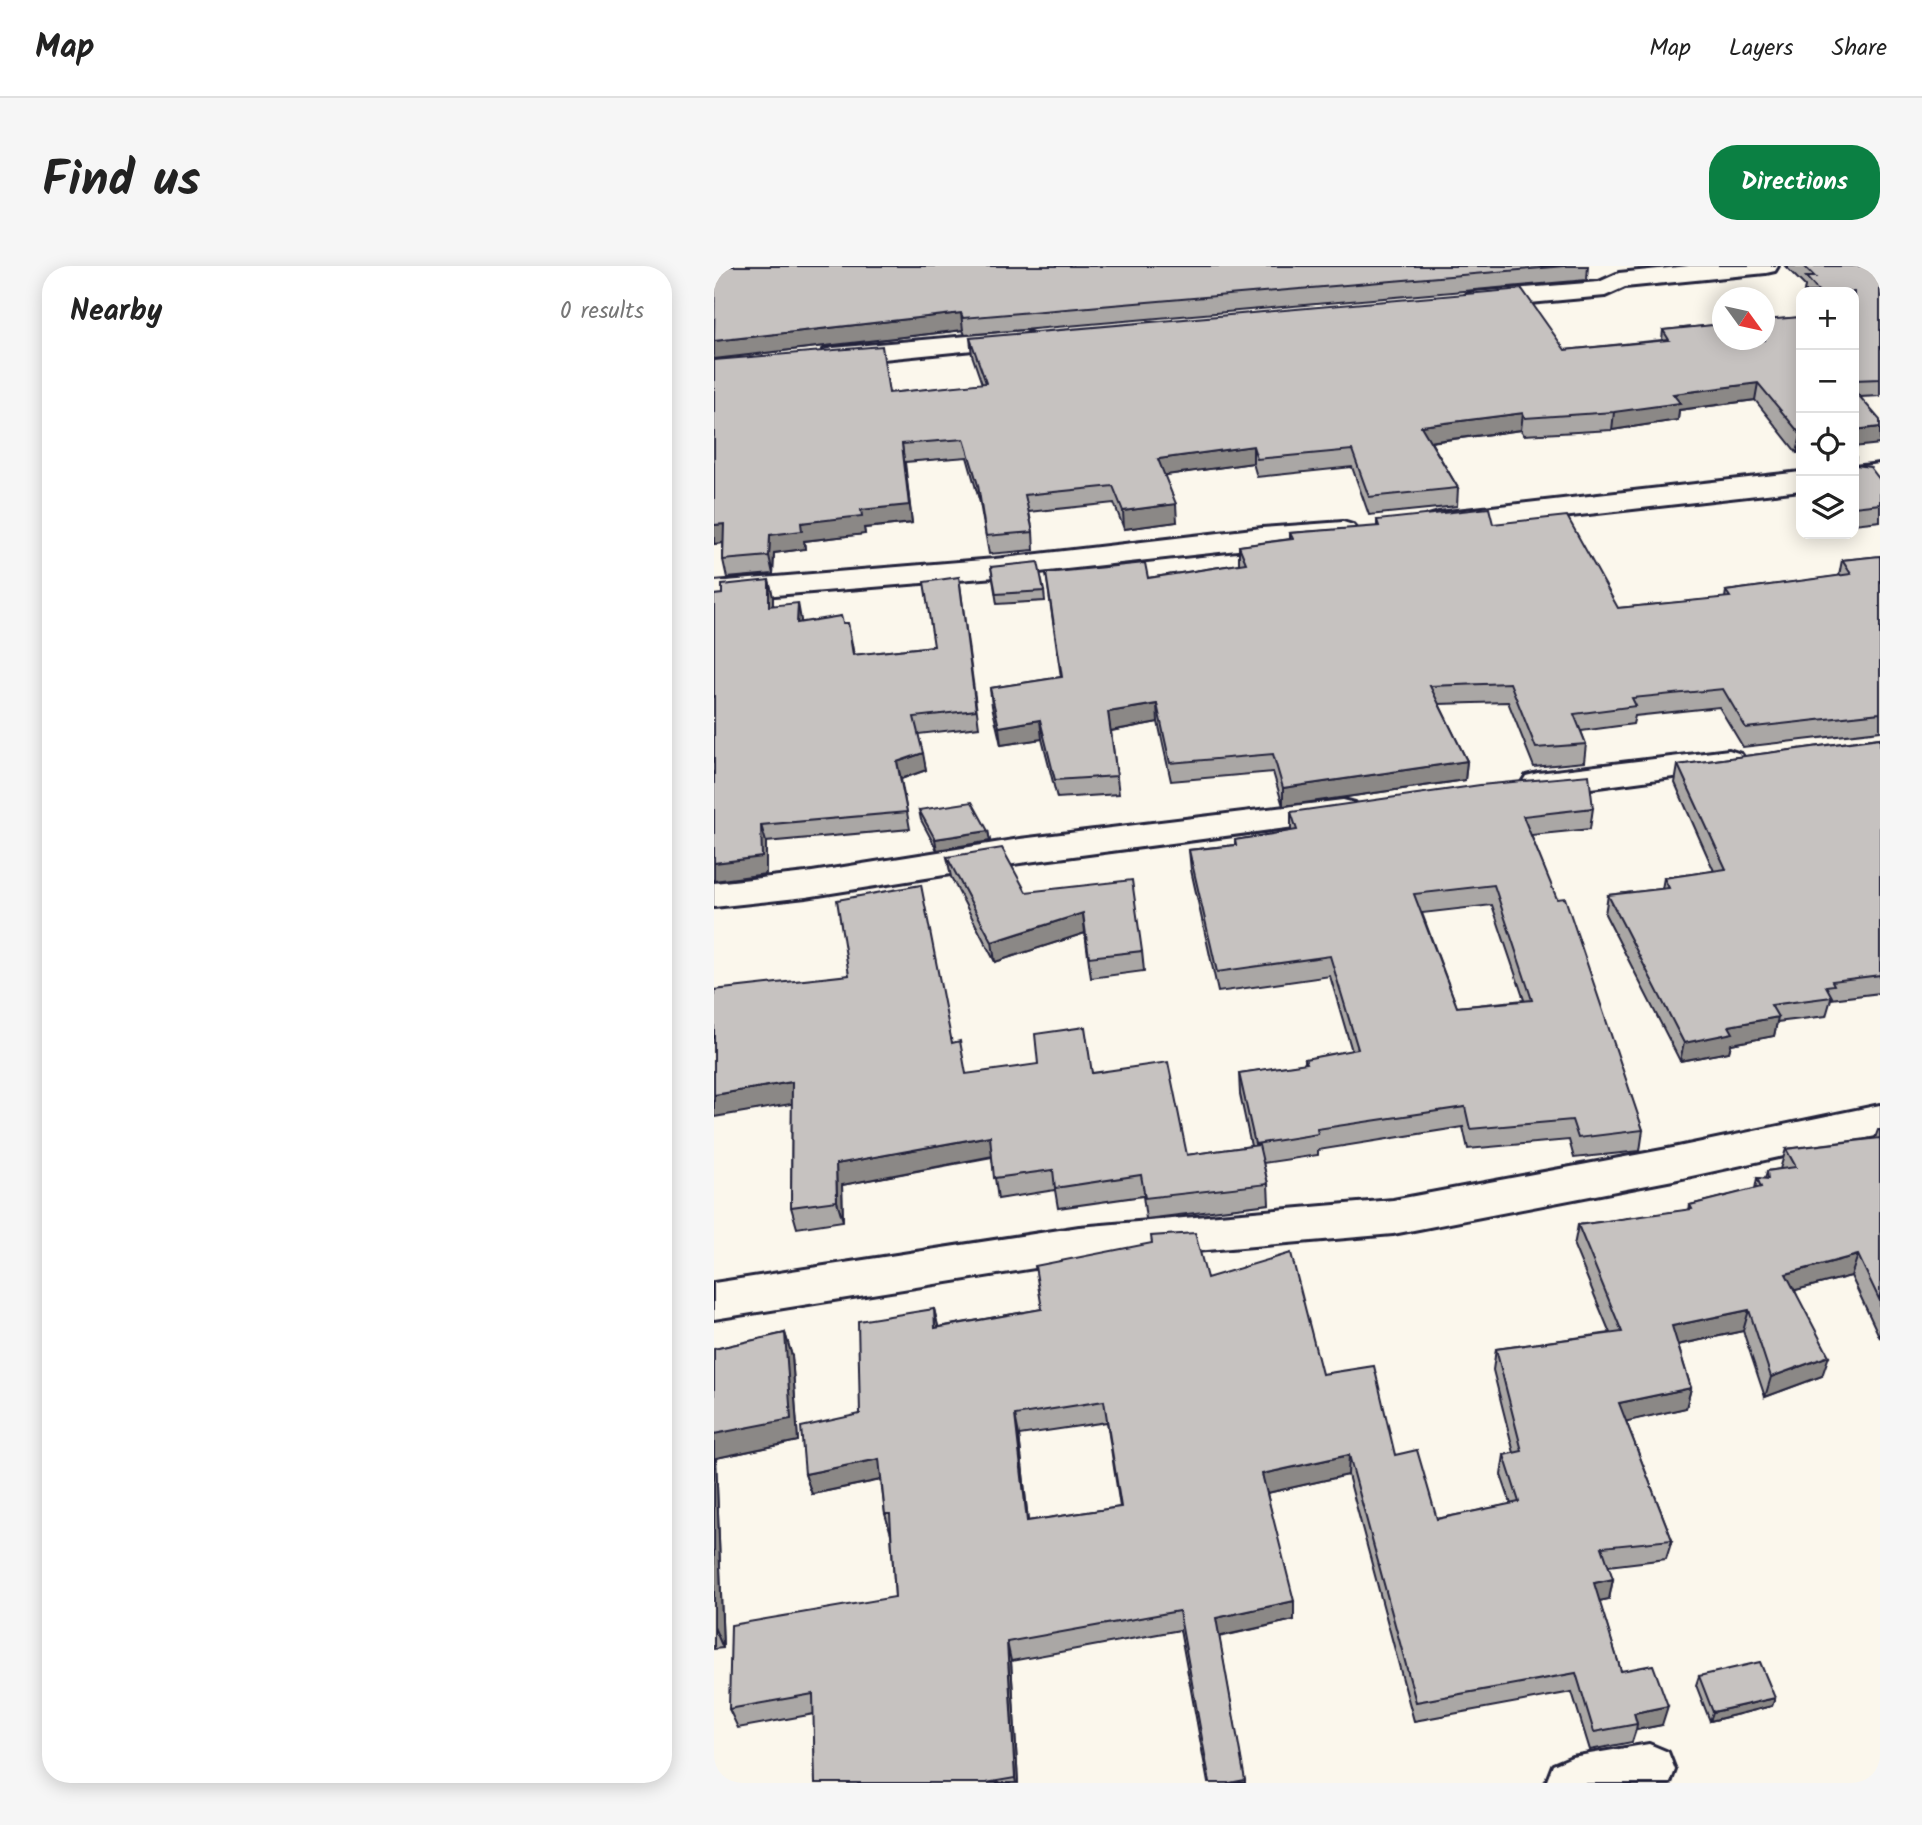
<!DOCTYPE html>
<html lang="en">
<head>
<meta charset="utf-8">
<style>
  body { margin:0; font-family:Kalam,sans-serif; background:#f6f6f6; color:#222 }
  .controls { position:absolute; right:21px; top:21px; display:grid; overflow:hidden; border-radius:14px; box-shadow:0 4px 18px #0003 }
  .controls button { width:63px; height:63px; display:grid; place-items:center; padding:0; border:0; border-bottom:2px solid #e0e0e0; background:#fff; color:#222; font:35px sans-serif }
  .compass { position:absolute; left:998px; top:21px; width:63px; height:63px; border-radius:50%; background:#fff; box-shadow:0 4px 18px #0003; rotate:123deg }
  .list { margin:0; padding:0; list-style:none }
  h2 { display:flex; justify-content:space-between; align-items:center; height:91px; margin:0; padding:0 28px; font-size:30px }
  h2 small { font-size:23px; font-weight:400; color:#767676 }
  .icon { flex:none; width:38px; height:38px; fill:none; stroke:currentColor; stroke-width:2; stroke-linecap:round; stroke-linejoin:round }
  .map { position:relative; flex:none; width:1166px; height:1517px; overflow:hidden; border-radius:28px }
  header { display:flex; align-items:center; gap:42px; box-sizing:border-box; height:98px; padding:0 35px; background:#fff; border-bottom:2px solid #e0e0e0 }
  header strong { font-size:33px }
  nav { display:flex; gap:38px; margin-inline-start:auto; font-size:24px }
  .intro { display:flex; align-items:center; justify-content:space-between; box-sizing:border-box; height:168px; padding:0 42px }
  h1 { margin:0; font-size:49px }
  .button { padding:18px 32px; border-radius:28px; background:#0b8043; color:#fff; font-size:24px; font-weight:700 }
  main { display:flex; gap:42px; padding:0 42px }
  aside { flex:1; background:#fff; border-radius:28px; box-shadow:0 4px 18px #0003 }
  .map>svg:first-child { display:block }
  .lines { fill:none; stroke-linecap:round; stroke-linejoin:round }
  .street-casing { stroke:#22223b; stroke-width:6 }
  .street { fill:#fbf7ec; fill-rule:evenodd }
  .wall { fill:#aaa7a5; stroke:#22223b; stroke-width:2; fill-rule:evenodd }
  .shaded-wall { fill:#8b8886; stroke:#22223b; stroke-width:2 }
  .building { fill:#c6c2c0; stroke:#22223b; stroke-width:2; fill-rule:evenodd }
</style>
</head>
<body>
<header>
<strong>Map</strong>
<nav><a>Map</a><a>Layers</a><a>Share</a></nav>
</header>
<div class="intro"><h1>Find us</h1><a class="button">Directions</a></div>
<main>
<aside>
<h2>Nearby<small>0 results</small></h2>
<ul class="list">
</ul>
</aside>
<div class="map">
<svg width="1166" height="1517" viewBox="0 0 1166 1517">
  <rect width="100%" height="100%" fill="#fbf7ec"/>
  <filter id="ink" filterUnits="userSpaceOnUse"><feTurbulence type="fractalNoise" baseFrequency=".0143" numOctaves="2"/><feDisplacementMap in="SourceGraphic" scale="14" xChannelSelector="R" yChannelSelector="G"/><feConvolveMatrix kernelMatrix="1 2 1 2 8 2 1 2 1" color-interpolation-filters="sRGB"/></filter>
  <g filter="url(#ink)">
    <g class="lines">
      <g class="street-casing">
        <path id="street" d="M975 0H1064L1061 5 1052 7 911 21 891 30 760 42 751 39 747 34 751 29 760 26 885 16 905 7Z
          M310 65 319 68 323 73 319 78 119 98 110 96 106 90 110 84 119 82Z
          M1166 198V214L1140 217V201Z
          M1087 206V224L724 265 714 262 709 256 714 250 724 247Z
          M629 256 639 259 644 265 639 271 281 311 0 334V316L281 293 548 262Z
          M1015 484 1027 488 1032 495 1027 502 824 529 812 526 807 518 812 510 824 507Z
          M629 534 641 537 646 545 641 553 306 597 92 631 0 641V617L92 607 306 573Z
          M1166 839V869L959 914 679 968 365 995 0 1053V1017L365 961 679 934 959 882Z
          M935 1478 954 1486 961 1504 956 1517H832L839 1499 858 1491Z"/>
      </g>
      <use href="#street" class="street"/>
    </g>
    <path class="wall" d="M1 0H874L873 14 251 69 249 64 0 93Z
      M1071 0H1166V130L1146 131 1141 199 1166 214V255L1140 258V26H1090L1091 20Z
      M1087 51V187H1083L1041 134 965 144 964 154 898 164 810 169 807 164 717 176 744 222 743 240 655 249 638 201 543 211 539 197 450 209 463 256 410 263 400 237 315 246 319 266 320 284 275 288 266 237 253 191 191 196 198 257 150 262 151 268 90 275 91 283 60 287 59 308 13 312 9 294V277L0 278V94L175 127 268 118 258 89 256 72 851 84 948 74 949 64Z
      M663 254 779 258 904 342 1011 332 1012 325 1125 310 1128 294 1166 290V465L1029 481 1005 441 921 450 919 458 867 465 872 478 870 496 820 501 794 436 725 438 753 495 751 514 569 540 559 506 457 515 444 456 397 465 405 528 343 532 328 473 287 479 278 440 276 422 347 411 332 307 434 312 525 298V280L576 273V267L663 261Z
      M277 301 330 325 331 335 283 338Z
      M245 311 265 461 204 468 212 504 187 513 196 563 52 576V608L8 328 55 314 59 331V339L87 354V356L129 357H134L140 389 220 380Z
      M1166 472V727L1117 733 1112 750 1063 756 1060 770 1017 778 1015 786 966 795 891 648 894 629 948 623 950 612 1000 605 961 517 964 499Z
      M879 542 876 563 817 569 929 864 926 885 860 892 855 874 754 883 749 861 604 884V889L549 897 554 918 555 938 432 953 429 930 344 942 341 924 284 933 278 891 128 919 129 955 83 962 77 941 78 838 238 777 252 808 378 807 473 889 537 880 526 828 525 807 591 798V793L638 785 616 710 504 726 477 604 475 584 521 579V574L577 565V546ZM778 639 810 734 743 741 708 647Z
      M205 544 274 565 276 575 223 584 207 554Z
      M233 591 312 626 428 685 430 705 377 712 371 667 281 696 237 611Z
      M1164 864H1166V1072L1137 1010 1081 1024 1108 1110 1051 1131 1029 1065 964 1079 977 1122 972 1142 912 1155 958 1274 952 1293 894 1300 899 1313 895 1333 885 1335 907 1405 948 1459 922 1464 918 1476 876 1484 858 1426 700 1455 634 1209 553 1227 580 1354 505 1371 531 1517H494L466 1364 297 1395 304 1517H101L100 1448 24 1462 15 1443 181 1331 177 1268 171 1248 167 1214 98 1228 91 1208 146 1148 220 1043 224 1061 328 1043 493 1012 608 1108 681 1189 723 1253 797 1238 787 1209 790 1189 800 1187 779 1104 782 1083 896 1067 860 980 864 959 975 944 976 939 1041 923 1043 912 1051 913 1053 905 1066 903 1072 883 1161 872ZM393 1156 406 1241 314 1255 305 1169Z
      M71 1067 78 1090 84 1175 2 1192 9 1382 0 1383V1083Z
      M985 1410 1061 1432 1058 1440 996 1455 982 1419Z"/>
    <path class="shaded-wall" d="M247 47 249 64 0 93V75Z
      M1044 117 1041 134 965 144 964 154 898 164 900 146 959 128Z
      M809 147 807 164 706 177 707 160Z
      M1166 161V178L1140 181V164Z
      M1087 169V186L1083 187Z
      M188 178 198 257 150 262 151 268 90 275 91 283 60 287 59 308 55 290 56 269 87 257 147 244Z
      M539 180V197L445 210 444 193Z
      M462 238 463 256 410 263 409 245Z
      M10 258 14 276 0 278V259Z
      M55 314 59 331V357L55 340Z
      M84 337 87 354V374L83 357Z
      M443 438 444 456 396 465 394 446Z
      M326 454 328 473 287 479 285 461Z
      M209 487 212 504 187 513 183 496Z
      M753 495 751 514 569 540V522Z
      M47 559 52 576V608L0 615V597Z
      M274 565 276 575 223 584 221 573Z
      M369 647 371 667 281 696 278 676Z
      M1064 751 1060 770 1017 778 1015 786 966 795 970 777 1015 760Z
      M78 816 83 837 0 851V829Z
      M276 870 279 890 128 919 129 955 123 935 122 898Z
      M1144 989 1137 1010 1066 1028 1072 1008Z
      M220 1043 225 1064 221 1062Z
      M1035 1044 1029 1065 953 1081 958 1060Z
      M71 1067 78 1090 84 1175 2 1192 9 1382 0 1361V1168Z
      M1115 1090 1108 1110 1051 1131 1057 1111Z
      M977 1122 972 1142 901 1158 905 1137Z
      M301 1149 305 1169 316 1275 313 1255Z
      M635 1189 634 1209 549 1228 548 1208Z
      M165 1193 171 1213 98 1228 91 1208Z
      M899 1313 895 1333 875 1337 880 1317Z
      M580 1335V1354L503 1371 502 1352Z
      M293 1376 297 1395 304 1517H302L301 1512Z
      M1061 1432 1058 1440 996 1455 999 1446Z
      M954 1440 948 1459 922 1464 923 1458 920 1447Z
      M531 1514V1517H515Z"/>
    <path class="building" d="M1 0H851L249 52 247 47 0 75Z
      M1090 0H1166V113L1140 114V26H1105L1092 11H1101Z
      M808 23 851 84 955 74 949 64 1009 58V74H1051V54L1087 51V169L1044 117 959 128 966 137 900 146 811 152 809 147 707 160 744 222 655 231 638 184 543 193 539 180 444 193 462 238 409 245 399 220 311 229 319 266 272 270 264 219 250 173 188 178 195 239 147 244 148 250 87 257 88 265 56 269 55 290 9 294 10 258 0 259V94L168 80 175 127 272 117 256 72Z
      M1140 124 1166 154V161L1140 164Z
      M1140 178 1142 182 1141 199 1156 201 1166 214V238L1140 241Z
      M775 242 779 258 853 250 904 342 1016 331 1012 325 1137 308 1128 294 1166 290V447L1032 462 1009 423 918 432 922 440 860 448 872 478 822 482 796 417 716 420 753 495 569 522 559 488 456 497 443 438 394 446 403 510 341 514 326 454 285 461 276 422 348 411 332 307 431 297 434 312 532 297 525 280 579 273 576 267 665 260 663 254Z
      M324 296 330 325 282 328 277 301Z
      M245 311 262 444 200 451 209 487 183 496 193 546 47 559 48 591 0 597V329L8 328V319L55 314V340L84 337 83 357 127 350 129 357H134L139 389 220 380 210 316Z
      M1166 472V709L1118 715 1120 719 1112 720 1118 731 1057 739 1064 751 1015 760 1019 767 970 777 894 629 955 622 950 612 1012 603 964 499Z
      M875 509 879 542 809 550 843 633 851 632 929 864 864 872 858 854 756 863 751 841 603 863 604 868 541 878 525 807 593 797 591 793 644 783 616 690 503 706 475 584 522 579 521 574 583 564 577 546 766 519ZM780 619 818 734 743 741 700 628Z
      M258 536 274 565 221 573 205 544Z
      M288 582 312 626 418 614 428 685 375 691 369 647 278 676 233 591Z
      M207 619 238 777 246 775 252 808 324 798 321 768 371 761 378 807 454 796 473 889 545 879 554 918 431 932 427 909 341 922 339 904 280 912 276 870 122 898 123 935 77 941 78 816 0 829V724L135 709 123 634Z
      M1166 872V1035L1144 989 1072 1008 1115 1090 1057 1111 1035 1044 958 1060 977 1122 905 1137 958 1274 888 1281 899 1313 880 1317 907 1405 939 1399 954 1440 920 1447 923 1458 880 1466 862 1407 702 1436 635 1189 548 1208 580 1335 502 1352 531 1514 515 1517H496L465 1345 293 1376 301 1512 272 1517H101L99 1428 15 1443 17 1359 181 1331 176 1248H171L165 1193 91 1208 87 1161 146 1148 144 1055 220 1043 221 1062 328 1043 321 1000 438 977 437 970 481 967 493 1012 577 987 608 1108 660 1100 681 1189 703 1184 723 1253 805 1236 790 1189 808 1185 782 1083 908 1066 864 959 978 943 976 939 1047 921 1043 912 1054 913 1053 905 1082 901 1072 883ZM390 1135 407 1241 313 1255 301 1149Z
      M71 1067 77 1153 0 1168V1083Z
      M1046 1396 1061 1432 999 1446 985 1410Z"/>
  </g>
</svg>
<div class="controls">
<button>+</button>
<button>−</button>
<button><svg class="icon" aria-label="locate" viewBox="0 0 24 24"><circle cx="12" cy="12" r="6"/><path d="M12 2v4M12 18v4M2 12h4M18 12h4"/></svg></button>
<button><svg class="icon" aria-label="layers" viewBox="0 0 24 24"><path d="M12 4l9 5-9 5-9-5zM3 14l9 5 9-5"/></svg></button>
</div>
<svg class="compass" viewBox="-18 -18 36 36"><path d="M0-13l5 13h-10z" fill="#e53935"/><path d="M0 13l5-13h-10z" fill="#767676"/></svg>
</div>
</main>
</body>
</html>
